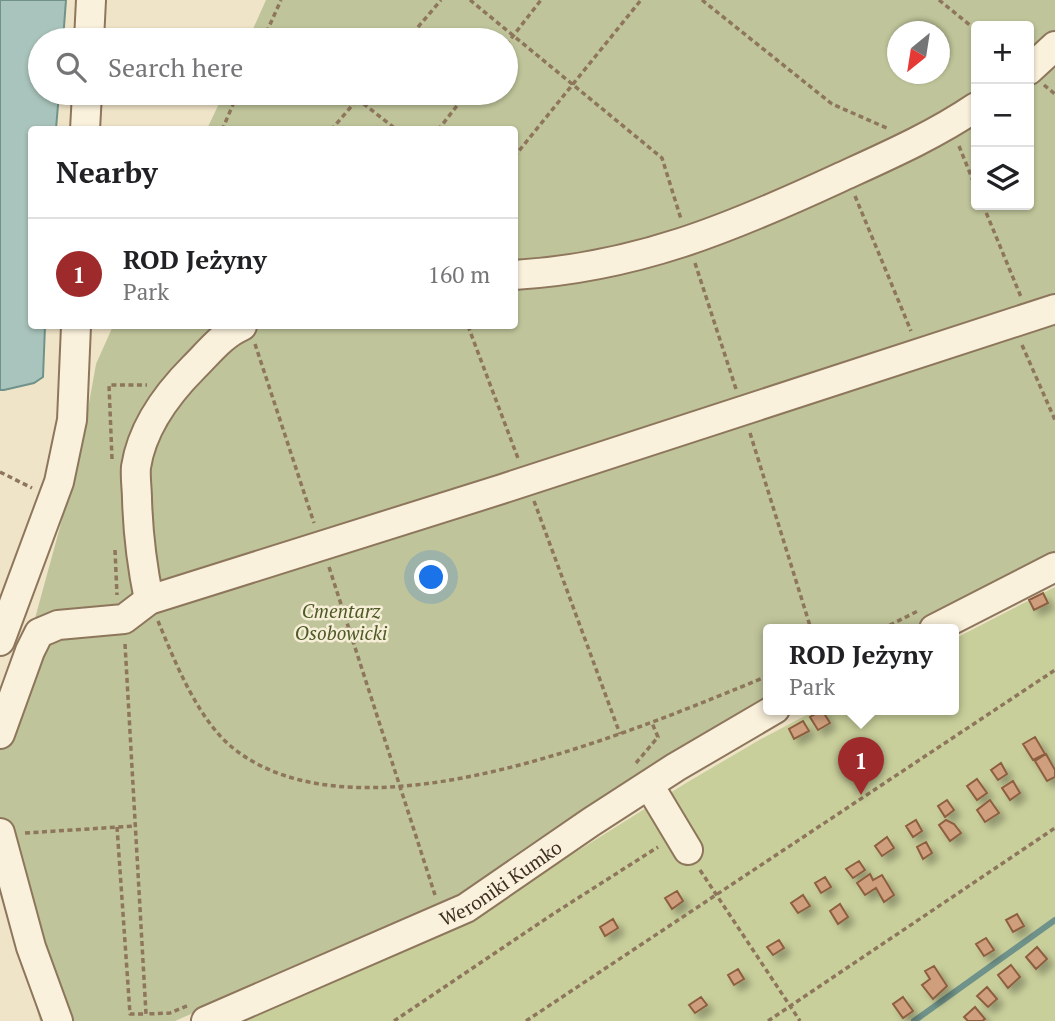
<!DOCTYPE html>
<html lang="en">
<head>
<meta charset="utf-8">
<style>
  body { margin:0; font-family:"PT Serif",serif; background:#f2f2f2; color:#202124 }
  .controls { position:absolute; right:21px; top:21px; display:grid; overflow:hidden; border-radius:7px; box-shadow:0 2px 5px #0004 }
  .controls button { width:63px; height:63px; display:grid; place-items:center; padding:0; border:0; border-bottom:2px solid #e0e0e0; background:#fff; color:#202124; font:35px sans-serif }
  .compass { position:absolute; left:887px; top:21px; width:63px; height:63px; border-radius:50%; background:#fff; box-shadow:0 2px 5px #0004; rotate:210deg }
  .you { position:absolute; left:432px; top:578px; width:24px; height:24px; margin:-18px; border:5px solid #fff; border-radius:50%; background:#1a73e8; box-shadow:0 0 0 10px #1a73e833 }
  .badge { display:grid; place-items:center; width:46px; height:46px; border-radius:50%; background:#9e2a2b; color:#fff; font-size:23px; font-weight:700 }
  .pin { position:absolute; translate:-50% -58px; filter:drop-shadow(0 2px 4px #0008) }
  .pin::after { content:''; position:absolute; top:37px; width:24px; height:21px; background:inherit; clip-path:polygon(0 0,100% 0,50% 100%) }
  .popup { position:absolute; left:763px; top:624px; width:196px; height:91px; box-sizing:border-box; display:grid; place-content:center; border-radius:7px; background:#fff; filter:drop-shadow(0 2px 5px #0005); font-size:23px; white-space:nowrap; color:#757577 }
  .popup b { font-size:26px; color:#202124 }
  .popup::after { content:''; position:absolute; left:50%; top:100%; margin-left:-14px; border:14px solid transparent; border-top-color:#fff }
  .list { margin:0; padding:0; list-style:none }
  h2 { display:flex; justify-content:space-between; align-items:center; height:91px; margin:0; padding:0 28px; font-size:30px }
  h2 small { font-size:23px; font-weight:400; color:#757577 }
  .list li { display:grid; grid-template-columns:46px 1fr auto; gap:21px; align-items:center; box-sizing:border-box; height:112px; padding:0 28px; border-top:2px solid #e0e0e0 }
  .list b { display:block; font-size:26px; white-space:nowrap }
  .list p { margin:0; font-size:23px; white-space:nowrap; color:#757577 }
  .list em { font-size:23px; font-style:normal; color:#757577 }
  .icon { flex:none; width:38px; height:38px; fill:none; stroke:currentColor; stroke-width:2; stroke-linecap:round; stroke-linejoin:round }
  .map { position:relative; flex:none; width:1055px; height:1021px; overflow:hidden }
  .search { position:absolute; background:#fff; box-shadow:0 2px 5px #0004; left:28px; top:28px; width:490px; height:77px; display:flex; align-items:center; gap:18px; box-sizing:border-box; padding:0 24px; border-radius:38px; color:#757577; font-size:26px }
  .panel { position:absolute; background:#fff; box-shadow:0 2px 5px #0004; left:28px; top:126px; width:490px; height:203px; border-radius:7px }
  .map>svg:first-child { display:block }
  .green { fill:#c9cf9b }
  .cemetery { fill:#bfc49a; fill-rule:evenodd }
  .water { fill:#a9c4bc; stroke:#6f938a; stroke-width:2 }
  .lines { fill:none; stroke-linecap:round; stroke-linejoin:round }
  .stream { stroke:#6f938a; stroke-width:6 }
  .building { fill:#cf9f7d; stroke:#8d5f41; stroke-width:2; filter:url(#shadow) }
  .minor-casing { stroke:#8d765c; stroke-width:32 }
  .path { stroke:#8d765c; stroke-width:3.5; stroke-dasharray:5 3.5; stroke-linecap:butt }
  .minor { stroke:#faf1dc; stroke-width:28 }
  .labels { text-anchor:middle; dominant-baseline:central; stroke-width:5; stroke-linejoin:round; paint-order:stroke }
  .park-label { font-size:19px; font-style:italic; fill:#4d5a26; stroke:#f7eed8 }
  .street-label { font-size:19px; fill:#3d2e20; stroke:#f7eed8 }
</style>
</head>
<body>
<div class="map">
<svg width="1055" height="1021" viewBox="0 0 1055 1021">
  <defs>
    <filter id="shadow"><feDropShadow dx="6" dy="6" stdDeviation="3.5" flood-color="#0004"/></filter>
  </defs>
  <rect width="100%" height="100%" fill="#f0e4c8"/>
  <path class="green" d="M1055 587V1021H239L472 917 686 783 761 739 818 709H954V639Z"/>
  <path class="cemetery" d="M266 0H1055V552L909 629H768V701L455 898 175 1021H40L0 870V720L34 622 80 454 96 364 113 326H514V130L207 129 224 93H506V40H248ZM976 26H1029V205H976ZM898 32H940V74H898Z"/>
  <path class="water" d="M0 0H66L63 40H40V93H59L56 129 32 130V326H45L43 377 34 383 4 390H0Z"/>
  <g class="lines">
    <path class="stream" d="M914 1021 1055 920"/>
  </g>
  <path class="building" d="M1043 593 1048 603 1034 610 1029 600Z
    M822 710 830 723 818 730 810 717Z
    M803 721 809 731 794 739 789 729Z
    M1035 737 1045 754 1033 760 1023 744Z
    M1046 754 1055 770V777L1047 781 1035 761Z
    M1001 763 1007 774 998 780 991 770Z
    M977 779 987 793 977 800 967 786Z
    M1013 781 1020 793 1010 800 1002 788Z
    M947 800 954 810 945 817 938 806Z
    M990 800 999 813 985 822 977 810Z
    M916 820 922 831 913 837 906 826Z
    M946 820 954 824 961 833 950 841 939 825Z
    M887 837 894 848 882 856 875 846Z
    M926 842 932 853 923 859 917 847Z
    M859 861 865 870 853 878 846 869Z
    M870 874 873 880 882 875 894 895 884 902 876 888 865 895 857 883Z
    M825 877 831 887 821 893 815 883Z
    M677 891 683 901 672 909 665 898Z
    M803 895 810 906 798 913 791 903Z
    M840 904 848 917 838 924 830 911Z
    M1017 914 1024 926 1013 932 1006 920Z
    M613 919 618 928 605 936 600 927Z
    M986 938 994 950 984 956 976 944Z
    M779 940 784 948 773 955 767 947Z
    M1037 947 1047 959 1036 969 1026 957Z
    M1011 965 1020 977 1008 988 998 975Z
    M934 966 947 986 933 999 922 985 930 979 925 971Z
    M738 969 744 979 734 985 728 975Z
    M987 987 997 999 988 1007 977 996Z
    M701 997 707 1005 695 1013 689 1005Z
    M903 997 913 1011 903 1018 893 1004Z
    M975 1007 985 1019 982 1021H968L964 1017Z"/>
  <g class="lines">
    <g class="minor-casing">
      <g id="minor">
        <path d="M89 40 91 0"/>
        <path d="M1029 70 1055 46"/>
        <path d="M85 130 87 93"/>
        <path d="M514 275C635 268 731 228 839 178 887 156 933 136 976 107"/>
        <path d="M149 600C142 566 138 534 137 499 137 489 135 477 136 467 142 428 167 394 194 367 209 352 223 334 242 326"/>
        <path d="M934 629 1055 567"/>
        <path d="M0 641 59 482 72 420 76 326"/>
        <path d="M0 734 30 651 39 633 58 625 124 619 149 600 502 489 1055 309"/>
        <path d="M649 785 688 850"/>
        <path d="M0 833 31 947 58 1021"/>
        <path id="s1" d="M206 1021 466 908 591 822 676 767 775 709"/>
      </g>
    </g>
    <path class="path" d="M470 0 662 158 681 219
      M702 0 832 104 889 129
      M939 0 976 30
      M268 30 281 40
      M263 40 281 0
      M407 40 441 0
      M506 45 541 0
      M1044 85 1055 94
      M350 93 397 130
      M222 130 238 93
      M331 130 363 93
      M438 130 467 93
      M959 146 976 188
      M514 157 641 0
      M855 196 911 331
      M983 205 1021 297
      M695 263 736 389
      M468 326 519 461
      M255 344 314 523
      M1022 345 1055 420
      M750 433 811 629
      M112 459 109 385H147
      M0 472 32 488
      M534 501 620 734
      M115 550 117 595
      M329 567 435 895
      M158 621C175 662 198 720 233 748 360 850 637 729 768 676
      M882 629 918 611
      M125 644 146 1014 170 1013 189 1005
      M636 763 658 737 652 723
      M117 827 130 1014H146
      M25 833 135 826
      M700 870 800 1021
      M394 1021 553 914 658 847
      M526 1021 1055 670
      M768 1021 1055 828"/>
    <use href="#minor" class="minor"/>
  </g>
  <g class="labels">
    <g class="park-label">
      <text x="341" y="610">Cmentarz<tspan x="341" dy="22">Osobowicki</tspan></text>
    </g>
    <g class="street-label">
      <text stroke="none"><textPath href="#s1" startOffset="326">Weroniki Kumko</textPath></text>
    </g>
  </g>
</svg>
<div class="controls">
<button>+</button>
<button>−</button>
<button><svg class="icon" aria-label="layers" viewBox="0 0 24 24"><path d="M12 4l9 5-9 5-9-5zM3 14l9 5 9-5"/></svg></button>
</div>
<svg class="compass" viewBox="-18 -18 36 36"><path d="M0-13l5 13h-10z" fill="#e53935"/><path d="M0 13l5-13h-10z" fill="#757577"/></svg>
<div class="you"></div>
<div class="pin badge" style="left:861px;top:795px">1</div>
<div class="popup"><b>ROD Jeżyny</b>Park</div>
<div class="search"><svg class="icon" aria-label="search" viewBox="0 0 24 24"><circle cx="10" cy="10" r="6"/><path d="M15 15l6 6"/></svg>Search here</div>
<section class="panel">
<h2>Nearby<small></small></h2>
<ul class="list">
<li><span class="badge">1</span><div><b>ROD Jeżyny</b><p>Park</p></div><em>160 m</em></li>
</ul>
</section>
</div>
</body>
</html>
